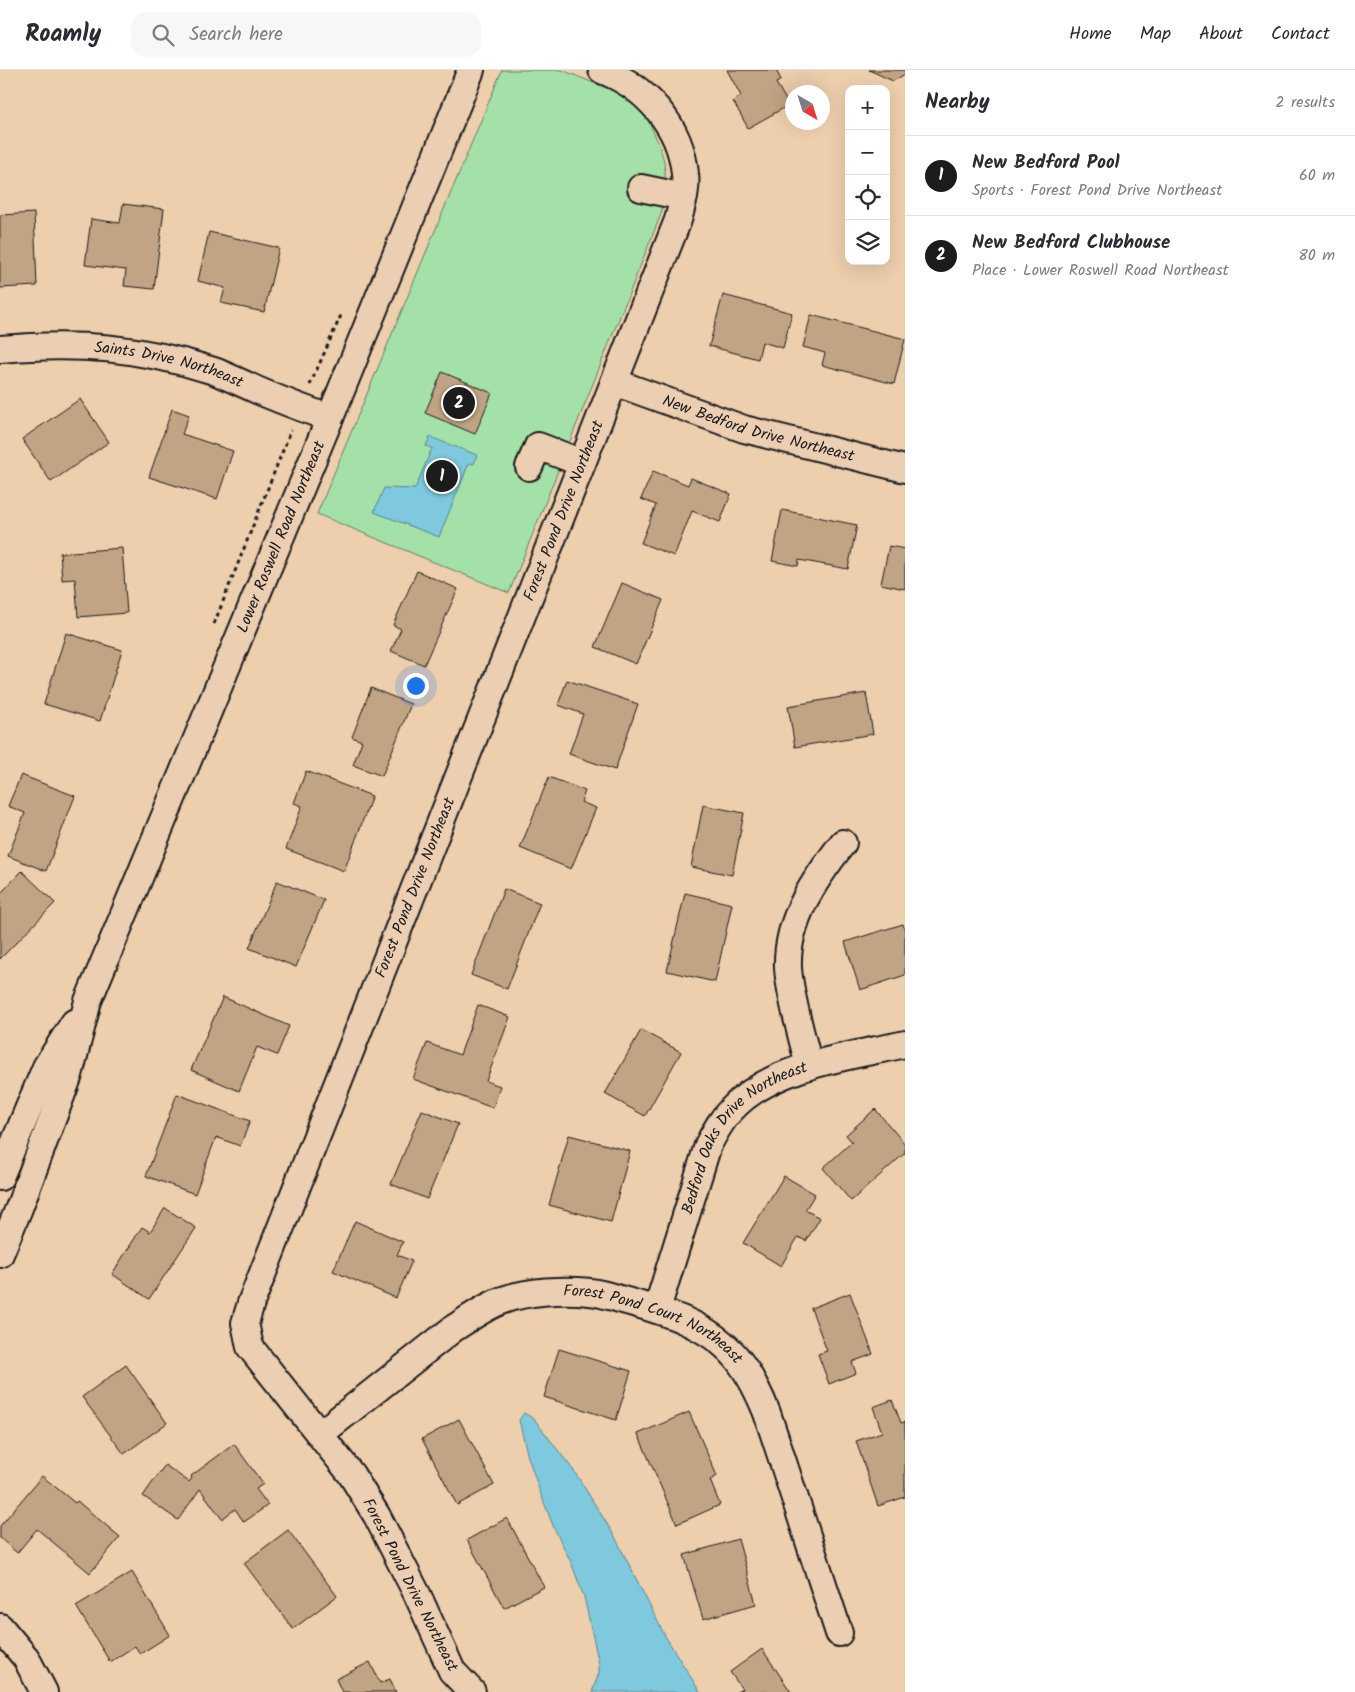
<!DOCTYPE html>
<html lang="en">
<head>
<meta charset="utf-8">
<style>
  body { margin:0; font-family:Kalam,sans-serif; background:#f7f7f7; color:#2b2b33 }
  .controls { position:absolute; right:15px; top:15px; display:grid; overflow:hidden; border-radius:10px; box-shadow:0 5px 20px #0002 }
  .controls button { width:45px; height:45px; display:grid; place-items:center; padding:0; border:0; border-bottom:1px solid #e1e1e2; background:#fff; color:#2b2b33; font:25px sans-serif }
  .compass { position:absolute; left:785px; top:15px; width:45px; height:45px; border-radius:50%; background:#fff; box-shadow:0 5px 20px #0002; rotate:141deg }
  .you { position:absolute; left:415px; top:615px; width:18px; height:18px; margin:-12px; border:4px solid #fff; border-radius:50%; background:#1a73e8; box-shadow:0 0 0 8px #1a73e833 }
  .badge { display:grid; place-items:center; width:32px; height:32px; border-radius:50%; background:#1c1c1c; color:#fff; font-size:16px; font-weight:700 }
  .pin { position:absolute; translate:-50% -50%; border:2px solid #fff; box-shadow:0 1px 5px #0006 }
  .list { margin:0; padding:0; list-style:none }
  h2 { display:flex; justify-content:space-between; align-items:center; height:65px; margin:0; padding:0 20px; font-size:21px }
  h2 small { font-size:16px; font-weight:400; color:#7c7c81 }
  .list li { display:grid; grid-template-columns:32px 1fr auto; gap:15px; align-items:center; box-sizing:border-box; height:80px; padding:0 20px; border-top:1px solid #e1e1e2 }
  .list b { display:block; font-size:19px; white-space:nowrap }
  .list p { margin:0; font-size:16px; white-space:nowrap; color:#7c7c81 }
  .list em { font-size:16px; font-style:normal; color:#7c7c81 }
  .icon { flex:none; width:28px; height:28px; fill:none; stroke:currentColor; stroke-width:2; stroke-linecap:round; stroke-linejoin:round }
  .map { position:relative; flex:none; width:905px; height:1622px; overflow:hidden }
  header { display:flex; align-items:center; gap:30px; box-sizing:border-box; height:70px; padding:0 25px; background:#fff; border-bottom:1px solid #e1e1e2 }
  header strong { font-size:24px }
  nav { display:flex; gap:28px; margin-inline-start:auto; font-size:18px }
  .search { width:350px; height:45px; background:#f7f7f7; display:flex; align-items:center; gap:12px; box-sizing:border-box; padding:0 18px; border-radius:15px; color:#7c7c81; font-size:19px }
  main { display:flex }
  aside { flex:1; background:#fff }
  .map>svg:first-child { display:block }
  .green { fill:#a4e1a8; stroke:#607e62 }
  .water { fill:#7ec9de; stroke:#578490 }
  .building { fill:#c1a483; stroke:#1c1c1c }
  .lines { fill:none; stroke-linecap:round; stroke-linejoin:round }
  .minor-casing { stroke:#1c1c1c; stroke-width:30 }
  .path { stroke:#1c1c1c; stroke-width:3; stroke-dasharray:4 4; stroke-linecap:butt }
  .minor { stroke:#eccfb3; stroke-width:26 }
  .labels { text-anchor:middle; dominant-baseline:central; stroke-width:5; stroke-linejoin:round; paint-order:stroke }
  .street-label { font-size:16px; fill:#1c1c1c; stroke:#eccfb3 }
</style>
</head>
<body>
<header>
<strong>Roamly</strong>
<div class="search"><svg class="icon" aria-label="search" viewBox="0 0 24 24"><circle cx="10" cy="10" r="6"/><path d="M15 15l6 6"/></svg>Search here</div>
<nav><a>Home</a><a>Map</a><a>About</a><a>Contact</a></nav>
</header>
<main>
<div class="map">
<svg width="905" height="1622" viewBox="0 0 905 1622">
  <rect width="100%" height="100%" fill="#edcead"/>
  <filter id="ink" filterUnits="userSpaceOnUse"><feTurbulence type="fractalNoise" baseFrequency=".02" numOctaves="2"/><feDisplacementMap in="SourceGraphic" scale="10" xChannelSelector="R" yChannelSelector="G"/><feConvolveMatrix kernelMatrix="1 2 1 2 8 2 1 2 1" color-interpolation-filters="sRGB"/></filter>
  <g filter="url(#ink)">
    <path class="green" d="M502 0H562L611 20 630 31 648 50 658 72 664 91 666 118 661 144 509 523 317 444Z"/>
    <path class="water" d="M430 367 477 385 474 394 469 393 439 467 374 442 384 418 415 419 432 378 426 376Z
      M524 1343 534 1349 574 1401 614 1465 665 1566 700 1622H592L599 1603V1594L584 1527 571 1492 554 1458 540 1422 528 1387 519 1350Z"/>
    <path class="building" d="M727 0H776L781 10 776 13 789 35 748 58 733 31 741 26Z
      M869 0H905V4L893 11Z
      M123 134 164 139 154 219 124 216 126 200 85 195 91 149 120 153Z
      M34 143 37 216 0 218V145Z
      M209 162 279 178 264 242 221 233 225 218 198 211Z
      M723 225 792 243 783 278 762 272 758 289 709 276Z
      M811 245 905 269 894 314 822 295 825 283 803 277Z
      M442 302 492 323 475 364 425 343Z
      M80 329 109 372 51 412 22 369Z
      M172 339 189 345 182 364 233 381 217 429 149 407Z
      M653 401 688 415 691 408 731 424 720 452 692 441 674 486 641 473 656 435 641 429Z
      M782 440 857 455 848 499 799 490 798 496 772 491Z
      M889 476 905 479V519L881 514Z
      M122 478 127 543 78 547 75 509 62 510 60 483Z
      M417 501 458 519 424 595 391 581 401 559 393 555Z
      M622 513 663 530 636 594 595 577Z
      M66 563 122 580 100 651 44 634Z
      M567 610 638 634 615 700 569 684 583 644 558 635Z
      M371 618 411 634 382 706 353 695 362 671 352 667Z
      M866 623 873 664 795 677 788 636Z
      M306 701 372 726 344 801 286 779 302 736 294 733Z
      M21 705 75 726 46 801 8 786 25 743 8 736Z
      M549 707 585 721 581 732 596 738 571 799 520 778Z
      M703 735 744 743 732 805 691 797Z
      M22 801 55 833 0 889V824Z
      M277 811 324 830 296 897 249 878Z
      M504 819 540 833 507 919 471 905Z
      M685 823 732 834 715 912 667 901Z
      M903 854 905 862V905L860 920 845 872Z
      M223 927 289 956 277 985 257 977 239 1021 191 1000Z
      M478 935 510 947 486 1011 500 1016 493 1038 413 1009 427 973 460 985Z
      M641 960 681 982 645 1046 605 1024Z
      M177 1024 250 1051 240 1076 216 1067 195 1124 146 1106Z
      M875 1039 905 1074V1083L851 1131 823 1098 852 1072 846 1065Z
      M422 1040 458 1054 427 1129 391 1114Z
      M569 1065 630 1081 611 1152 549 1135Z
      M784 1106 815 1124 805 1140 820 1148 806 1171 798 1167 781 1196 743 1173Z
      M165 1138 196 1158 149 1229 112 1204 142 1157 150 1162Z
      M355 1151 403 1172 397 1185 412 1191 396 1228 333 1201Z
      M850 1223 873 1284 852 1292 856 1303 829 1314 818 1284 827 1281 811 1238Z
      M559 1279 631 1301 616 1350 544 1327Z
      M126 1295 167 1353 124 1384 82 1327Z
      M892 1330 901 1353 905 1352V1427L878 1436 856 1371 882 1362 873 1337Z
      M689 1342 717 1406 710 1410 720 1435 677 1454 638 1364Z
      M459 1349 494 1415 457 1435 422 1369Z
      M234 1374 263 1414 256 1419 268 1435 244 1452 235 1439 222 1449 200 1419 178 1450 143 1426 165 1395 189 1412 192 1408 191 1406Z
      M42 1406 75 1433 77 1431 120 1467 90 1503 37 1459 17 1483 0 1468V1456Z
      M507 1448 544 1517 504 1538 467 1470Z
      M288 1460 337 1526 293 1559 244 1493Z
      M738 1469 756 1534 703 1549 684 1485Z
      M132 1502 170 1565 140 1584 135 1576 110 1592 76 1536Z
      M762 1579 791 1622H737L742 1619 730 1602Z
      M370 1592 380 1613 390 1609 396 1622H342L336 1609Z"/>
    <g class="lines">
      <g class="minor-casing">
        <g id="minor">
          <path d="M641 118 684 127"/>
          <path id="s1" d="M0 279C77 272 140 277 214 301 229 307 244 314 259 321 283 331 306 340 330 348"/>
          <path id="s2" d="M614 312 744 359 905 399"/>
          <path d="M529 397 538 376 582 393"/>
          <path d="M809 996C802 966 790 927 788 898 786 850 815 809 843 773"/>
          <path d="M0 1107 46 997 74 953"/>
          <path id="s3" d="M0 1184 19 1138 69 1005 88 931 330 348 471 0"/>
          <path id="s4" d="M657 1239 708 1075C715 1062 721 1050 731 1040 772 995 848 987 905 974"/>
          <path id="s5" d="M320 1364 454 1258C470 1248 486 1236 503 1230 528 1221 564 1219 590 1222 601 1223 612 1227 623 1230 663 1241 708 1254 736 1287 750 1304 759 1323 767 1343L839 1563"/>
          <path d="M0 1557 26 1588 44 1622"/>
          <path id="s6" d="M472 1622 452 1601 417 1524 377 1446 351 1404 250 1277 245 1253 251 1233 678 150C682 135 687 120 685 104 681 56 646 17 602 0"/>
        </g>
      </g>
      <path class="path" d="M310 315 342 243
        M214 554 291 360"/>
      <use href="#minor" class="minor"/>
    </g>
  </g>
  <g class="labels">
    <g class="street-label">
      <text stroke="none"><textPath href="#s1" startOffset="171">Saints Drive Northeast</textPath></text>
      <text stroke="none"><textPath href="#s2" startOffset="152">New Bedford Drive Northeast</textPath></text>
      <text stroke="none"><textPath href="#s6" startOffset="1310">Forest Pond Drive Northeast</textPath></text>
      <text stroke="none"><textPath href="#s3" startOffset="771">Lower Roswell Road Northeast</textPath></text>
      <text stroke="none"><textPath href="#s6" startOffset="905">Forest Pond Drive Northeast</textPath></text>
      <text stroke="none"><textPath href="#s4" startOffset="201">Bedford Oaks Drive Northeast</textPath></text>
      <text stroke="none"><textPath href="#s5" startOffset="386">Forest Pond Court Northeast</textPath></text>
      <text transform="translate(410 1515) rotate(63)">Forest Pond Drive Northeast</text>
    </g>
  </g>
</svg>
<div class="controls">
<button>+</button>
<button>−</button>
<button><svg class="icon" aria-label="locate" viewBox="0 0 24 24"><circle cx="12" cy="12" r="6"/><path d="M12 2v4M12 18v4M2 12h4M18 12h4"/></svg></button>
<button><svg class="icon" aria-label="layers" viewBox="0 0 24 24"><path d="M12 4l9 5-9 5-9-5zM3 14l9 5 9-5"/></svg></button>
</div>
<svg class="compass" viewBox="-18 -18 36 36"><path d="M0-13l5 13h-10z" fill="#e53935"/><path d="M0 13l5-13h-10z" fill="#7c7c81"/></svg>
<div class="you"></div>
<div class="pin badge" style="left:442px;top:406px">1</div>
<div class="pin badge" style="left:459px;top:333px">2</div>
</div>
<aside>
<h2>Nearby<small>2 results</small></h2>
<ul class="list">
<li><span class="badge">1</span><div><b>New Bedford Pool</b><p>Sports · Forest Pond Drive Northeast</p></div><em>60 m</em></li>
<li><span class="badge">2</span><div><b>New Bedford Clubhouse</b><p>Place · Lower Roswell Road Northeast</p></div><em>80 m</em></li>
</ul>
</aside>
</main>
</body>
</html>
